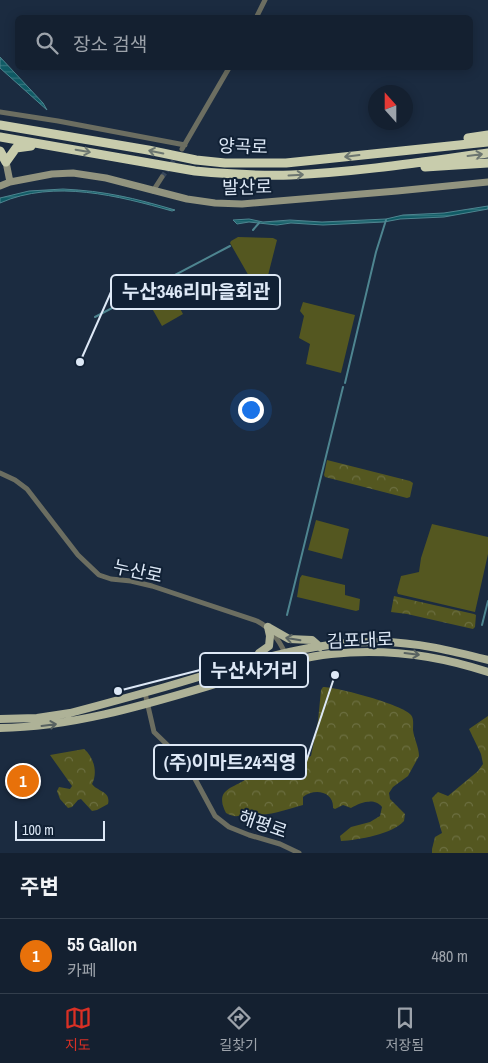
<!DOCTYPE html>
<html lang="ko">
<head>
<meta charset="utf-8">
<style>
  body { margin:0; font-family:"Archivo Narrow","Noto Sans KR",sans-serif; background:#1d2838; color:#f1f3f6 }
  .compass { position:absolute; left:368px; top:85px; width:45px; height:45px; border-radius:50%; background:#142030; box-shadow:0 2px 12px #0003; rotate:339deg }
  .scale { position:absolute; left:15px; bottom:12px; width:90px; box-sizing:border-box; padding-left:5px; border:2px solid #dde8f6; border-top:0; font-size:14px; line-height:18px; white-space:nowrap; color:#dde8f6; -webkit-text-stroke:4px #112135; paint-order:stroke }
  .you { position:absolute; left:250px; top:409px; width:18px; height:18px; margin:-12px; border:4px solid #fff; border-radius:50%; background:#1a73e8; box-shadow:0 0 0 8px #1a73e833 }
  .badge { display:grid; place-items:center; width:32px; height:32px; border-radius:50%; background:#d93025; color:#fff; font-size:16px; font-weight:700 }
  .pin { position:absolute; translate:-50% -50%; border:2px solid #fff; box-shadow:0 1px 5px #0006 }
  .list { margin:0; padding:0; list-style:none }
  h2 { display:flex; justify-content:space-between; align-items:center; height:65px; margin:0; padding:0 20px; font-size:21px }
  h2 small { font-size:16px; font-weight:400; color:#9da3ab }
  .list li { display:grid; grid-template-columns:32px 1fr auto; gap:15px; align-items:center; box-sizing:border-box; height:75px; padding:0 20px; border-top:1px solid #333e4c }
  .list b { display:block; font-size:19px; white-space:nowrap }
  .list p { margin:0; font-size:16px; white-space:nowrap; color:#9da3ab }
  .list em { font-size:16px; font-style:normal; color:#9da3ab }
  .icon { flex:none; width:28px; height:28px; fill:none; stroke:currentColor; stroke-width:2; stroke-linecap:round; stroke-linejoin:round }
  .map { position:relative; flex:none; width:488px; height:853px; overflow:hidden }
  .search { position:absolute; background:#142030; box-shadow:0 2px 12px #0003; left:15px; right:15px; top:15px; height:55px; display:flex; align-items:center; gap:12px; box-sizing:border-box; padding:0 18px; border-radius:8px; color:#9da3ab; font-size:19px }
  .sheet { height:140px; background:#142030 }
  nav { display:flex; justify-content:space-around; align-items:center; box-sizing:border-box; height:70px; border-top:1px solid #333e4c; background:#142030; font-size:14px; color:#9da3ab }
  nav a { display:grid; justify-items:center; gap:2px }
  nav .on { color:#d93025 }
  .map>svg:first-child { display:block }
  .green { fill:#545720 }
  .forest { fill:url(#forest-crowns) }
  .water { fill:url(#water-rules); stroke:#4e8590 }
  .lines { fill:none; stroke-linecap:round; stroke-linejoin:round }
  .stream { stroke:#4e8590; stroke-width:2 }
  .street-tunnel { stroke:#38475b; stroke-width:5; stroke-dasharray:5 2.5; stroke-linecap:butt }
  .street { stroke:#6c6e61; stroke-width:5 }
  .secondary { stroke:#92947f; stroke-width:7 }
  .primary { stroke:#aeb297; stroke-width:8 }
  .highway { stroke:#c8ccac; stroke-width:9 }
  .oneway { stroke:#6c7670 }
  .oneway2 { stroke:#586261 }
  .labels { text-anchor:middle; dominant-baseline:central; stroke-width:4; stroke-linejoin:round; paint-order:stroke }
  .street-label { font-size:18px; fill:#dde8f6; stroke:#112135 }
  .leader { fill:none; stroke:#dde8f6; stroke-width:2 }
  .callout-dot { fill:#dde8f6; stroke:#112135; stroke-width:2 }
  .callout { fill:#112135; stroke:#dde8f6; stroke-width:2 }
  .callout-label { font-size:19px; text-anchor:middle; font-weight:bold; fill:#dde8f6 }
</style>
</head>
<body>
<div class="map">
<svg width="488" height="853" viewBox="0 0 488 853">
  <defs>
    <pattern id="forest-crowns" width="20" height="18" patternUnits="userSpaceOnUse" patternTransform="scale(1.25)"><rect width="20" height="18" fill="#545720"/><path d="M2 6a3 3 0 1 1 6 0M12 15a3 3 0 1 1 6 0" fill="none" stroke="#6c6f41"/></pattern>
    <pattern id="water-rules" width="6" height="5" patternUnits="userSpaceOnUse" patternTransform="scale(1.25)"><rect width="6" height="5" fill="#105b65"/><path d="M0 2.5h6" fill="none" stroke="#32737c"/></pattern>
  </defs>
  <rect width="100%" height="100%" fill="#1b2b40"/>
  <path class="green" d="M238 237 273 238 277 240 262 299 230 243 231 241Z
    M165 284 169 288 183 314 162 326 145 296Z
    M303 302 355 315 341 373 306 364 310 344 299 338 304 316 300 311Z
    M316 520 349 529 342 559 308 550Z
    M432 524 488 537V554L475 612 398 594 397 591 401 576 419 572 421 558Z
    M302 575 345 585V595L360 599 359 610 356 611 297 597 300 578Z"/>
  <path class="forest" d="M327 460 410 481 413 483 410 497 407 498 325 477 324 475Z
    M394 596 474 614 476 615 475 627 473 629 407 614 391 612Z
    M323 687C337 687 404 705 411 715 414 719 413 724 413 730 414 739 419 747 419 756L408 776 393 787 389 793 390 799 405 814 404 821C393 834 358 840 341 841L340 836 351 827 370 822 380 816 382 807C374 797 360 803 351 808L343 805 335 809 333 808C334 791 314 788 303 797V805C287 809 261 820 247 811 241 818 233 817 226 813 214 789 232 789 248 778L243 763 253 761 271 774 292 762 311 756 318 721 321 690Z
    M488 716V853H432V849L435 837 442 833 432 798 438 792 448 796 478 771 483 764 481 754 469 729Z
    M84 749C94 757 98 773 92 784 98 792 111 791 108 804L97 810 92 811 81 799 78 800 72 807 68 808 60 799 57 791 59 787 70 789 72 786 50 755Z"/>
  <path class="water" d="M0 57 43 103 47 110 0 68Z
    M63 189C105 191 134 198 175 210L172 211C119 196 54 179 0 203V198L29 191Z
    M488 206V209L444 217 400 219 384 222 323 225 291 223 277 225 249 222 237 224 233 220 249 219 263 222 290 220 322 222 386 219 403 215 444 213Z"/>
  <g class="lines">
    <path class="stream" d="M253 230 259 223
      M95 317 230 246
      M345 383 376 252 386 220
      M287 615 343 387
      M482 625 488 601"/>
    <path class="street-tunnel" d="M162 177 178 155"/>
    <path class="street" d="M256 18 265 0
      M0 112 58 121 185 145
      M182 149 229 68
      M153 191 162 177
      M0 473 15 480 27 489 78 555 99 575 111 579 131 581 152 586 257 621C273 629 283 646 289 663
      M145 693 154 732 187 764 215 816 229 827 249 835 280 844 299 853"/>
    <path class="secondary" d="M6 162 10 182 52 174 73 173 106 178 187 199 215 203 242 204 397 191 488 182
      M0 186 10 182"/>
    <path class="primary" d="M268 627 289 639 312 640 320 647
      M254 661 259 653 269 646 270 636 268 627
      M0 719 37 718 70 713C101 705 133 696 165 687 235 667 306 640 380 642 416 642 453 651 488 660
      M0 728C80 727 160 700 236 678 267 669 299 657 331 654 385 648 437 655 488 672"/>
    <path class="highway" d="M0 125 148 150 196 160 225 163H286L488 142
      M0 137 195 171C227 174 259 176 291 175 357 172 422 162 488 153
      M468 138 488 135
      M0 151 6 162
      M6 162 16 148 31 146
      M425 167 488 163"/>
  </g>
  <defs><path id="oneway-shaft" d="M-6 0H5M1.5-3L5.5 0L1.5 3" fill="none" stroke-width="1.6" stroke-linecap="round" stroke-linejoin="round" transform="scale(1.25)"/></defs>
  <g class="oneway">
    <use href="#oneway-shaft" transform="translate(83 151) rotate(10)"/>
    <use href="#oneway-shaft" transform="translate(156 152) rotate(-168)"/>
    <use href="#oneway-shaft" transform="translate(475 155) rotate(-7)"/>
    <use href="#oneway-shaft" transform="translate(352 156) rotate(173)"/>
    <use href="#oneway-shaft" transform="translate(296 175) rotate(-3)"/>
  </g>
  <g class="oneway2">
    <use href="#oneway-shaft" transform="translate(293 639) rotate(-171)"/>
    <use href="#oneway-shaft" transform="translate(412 654) rotate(7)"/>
    <use href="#oneway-shaft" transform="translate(49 725) rotate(-7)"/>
  </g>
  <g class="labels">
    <g class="street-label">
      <text transform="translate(243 146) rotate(2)">양곡로</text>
      <text transform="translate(247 187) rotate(-1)">발산로</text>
      <text transform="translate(138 571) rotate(12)">누산로</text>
      <text transform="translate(360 640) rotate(-2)">김포대로</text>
      <text transform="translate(263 824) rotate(19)">해평로</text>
    </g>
  </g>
  <path class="leader" d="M80 362L111 292M118 691L200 670M335 675L306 762"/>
  <g class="callout-dot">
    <circle cx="80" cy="362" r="5"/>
    <circle cx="118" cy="691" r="5"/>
    <circle cx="335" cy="675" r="5"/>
  </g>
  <g class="callout">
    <rect x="111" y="275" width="169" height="34" rx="5"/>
    <rect x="200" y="653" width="108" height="34" rx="5"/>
    <rect x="154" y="745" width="152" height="34" rx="5"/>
  </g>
  <g class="callout-label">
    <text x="196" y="298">누산346리마을회관</text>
    <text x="254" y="677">누산사거리</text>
    <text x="230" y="769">(주)이마트24직영</text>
  </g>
</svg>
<svg class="compass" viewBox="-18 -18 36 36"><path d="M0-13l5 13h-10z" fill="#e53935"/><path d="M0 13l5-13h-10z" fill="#9da3ab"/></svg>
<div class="scale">100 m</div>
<div class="you"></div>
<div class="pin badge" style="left:23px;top:781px;background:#e8710a">1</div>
<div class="search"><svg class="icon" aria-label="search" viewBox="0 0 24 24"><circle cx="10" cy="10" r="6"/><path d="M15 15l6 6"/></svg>장소 검색</div>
</div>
<section class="sheet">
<h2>주변<small></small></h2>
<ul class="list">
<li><span class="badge" style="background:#e8710a">1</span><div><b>55 Gallon</b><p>카페</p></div><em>480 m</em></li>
</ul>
</section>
<nav>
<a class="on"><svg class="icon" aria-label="map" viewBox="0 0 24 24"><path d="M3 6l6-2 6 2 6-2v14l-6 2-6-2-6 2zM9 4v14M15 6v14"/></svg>지도</a>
<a><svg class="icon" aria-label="directions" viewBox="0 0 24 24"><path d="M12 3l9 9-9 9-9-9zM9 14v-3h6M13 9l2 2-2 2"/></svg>길찾기</a>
<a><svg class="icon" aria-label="saved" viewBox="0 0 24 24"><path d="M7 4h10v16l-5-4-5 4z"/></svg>저장됨</a>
</nav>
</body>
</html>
